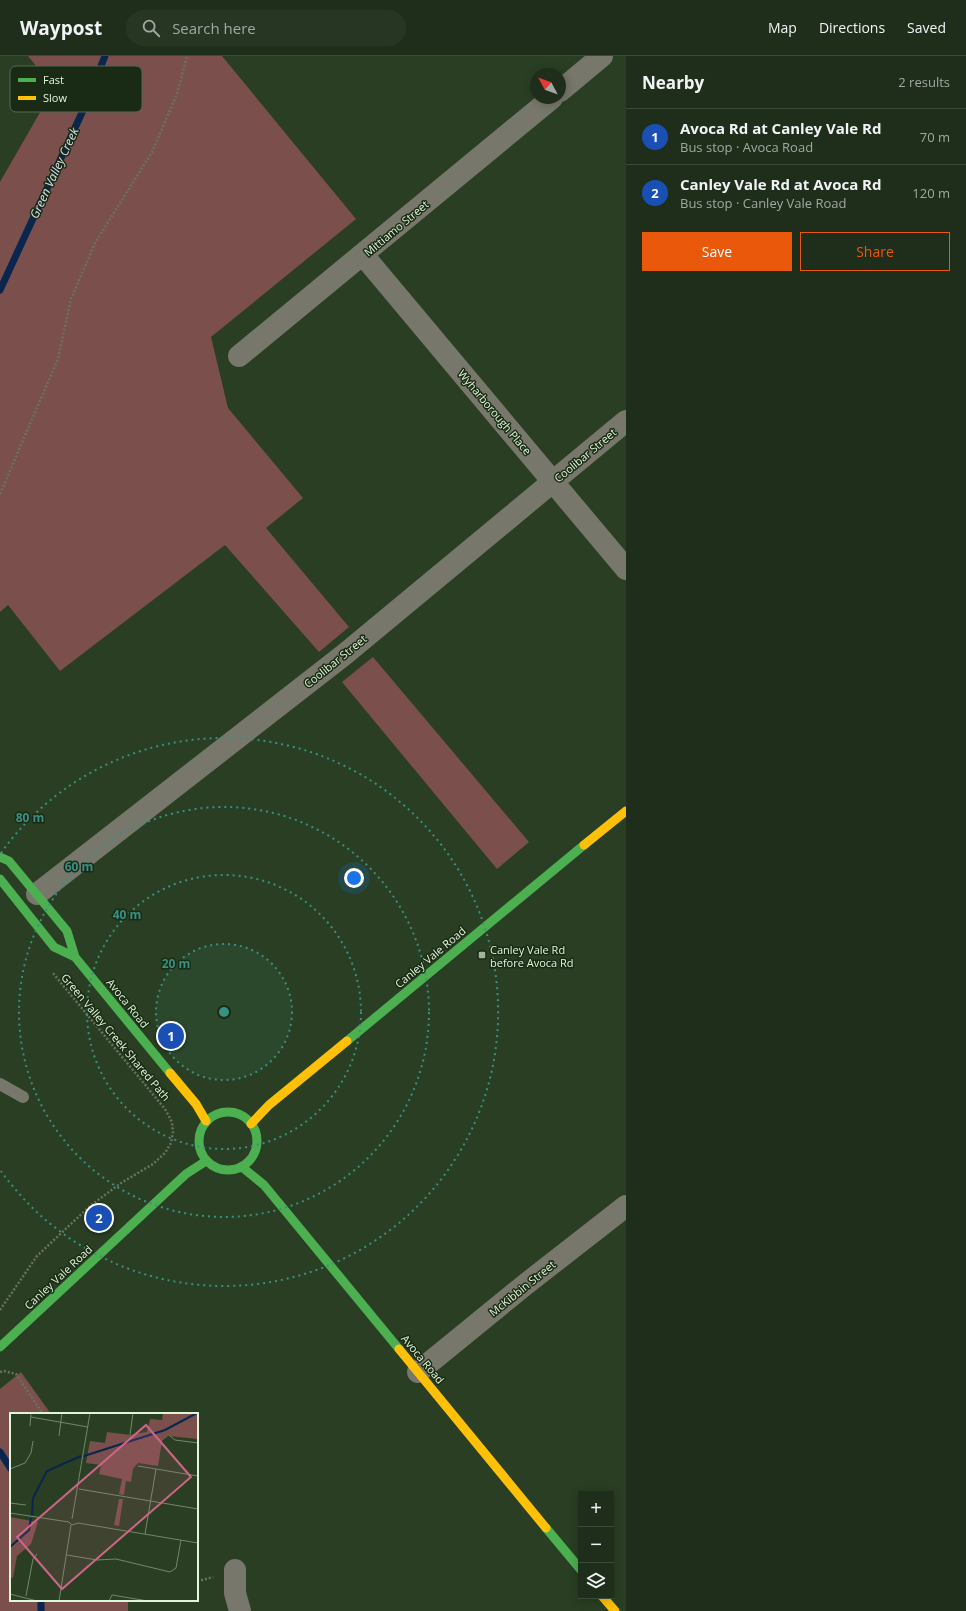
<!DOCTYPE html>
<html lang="en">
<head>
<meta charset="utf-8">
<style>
  body { margin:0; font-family:"Open Sans",sans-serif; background:#273623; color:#f1f3f6 }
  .controls { position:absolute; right:12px; bottom:12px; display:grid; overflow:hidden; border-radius:0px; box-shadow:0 2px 10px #0003 }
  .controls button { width:36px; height:36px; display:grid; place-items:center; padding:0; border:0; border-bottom:1px solid #3c4a39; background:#1f2e1a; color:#f1f3f6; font:20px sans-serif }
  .compass { position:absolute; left:530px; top:12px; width:36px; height:36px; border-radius:50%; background:#1f2e1a; box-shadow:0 2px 10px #0003; rotate:311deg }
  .you { position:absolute; left:354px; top:822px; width:14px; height:14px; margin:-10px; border:3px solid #fff; border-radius:50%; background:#1a73e8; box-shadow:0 0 0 6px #1a73e833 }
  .badge { display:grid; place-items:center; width:26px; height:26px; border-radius:50%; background:#ea580c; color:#fff; font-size:13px; font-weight:700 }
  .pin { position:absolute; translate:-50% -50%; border:2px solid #fff; box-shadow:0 1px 4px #0006 }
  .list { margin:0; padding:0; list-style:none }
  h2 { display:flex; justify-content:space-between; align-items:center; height:52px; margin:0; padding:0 16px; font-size:17px }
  h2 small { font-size:13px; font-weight:400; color:#a1a8a2 }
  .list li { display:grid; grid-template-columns:26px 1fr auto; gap:12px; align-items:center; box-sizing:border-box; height:56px; padding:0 16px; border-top:1px solid #3c4a39 }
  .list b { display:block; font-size:15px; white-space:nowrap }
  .list p { margin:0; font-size:13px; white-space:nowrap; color:#a1a8a2 }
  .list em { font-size:13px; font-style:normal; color:#a1a8a2 }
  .actions { display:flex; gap:8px; padding:12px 16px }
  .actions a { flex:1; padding:9px 0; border:1px solid #ea580c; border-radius:0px; text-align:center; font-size:14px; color:#ea580c }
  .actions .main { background:#ea580c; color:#fff }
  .icon { flex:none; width:22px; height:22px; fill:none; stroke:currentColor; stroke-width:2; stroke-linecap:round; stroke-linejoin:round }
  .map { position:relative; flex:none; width:626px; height:1555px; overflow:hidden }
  header { display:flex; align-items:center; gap:24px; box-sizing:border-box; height:56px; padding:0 20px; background:#1f2e1a; border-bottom:1px solid #3c4a39 }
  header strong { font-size:19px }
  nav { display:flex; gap:22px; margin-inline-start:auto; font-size:14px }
  .search { width:280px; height:36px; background:#273623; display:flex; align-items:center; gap:10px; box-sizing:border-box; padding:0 14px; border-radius:22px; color:#a1a8a2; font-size:15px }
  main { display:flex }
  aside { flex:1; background:#1f2e1a }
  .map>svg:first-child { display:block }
  .green { fill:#7b4f4c }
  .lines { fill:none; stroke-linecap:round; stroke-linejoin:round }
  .stream { stroke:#08264e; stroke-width:7 }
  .path { stroke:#6a7162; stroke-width:2.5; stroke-dasharray:2 2; stroke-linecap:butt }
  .lane { stroke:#78776b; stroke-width:12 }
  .street { stroke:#78776b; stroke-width:22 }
  .fast { stroke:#4caf50; stroke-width:9 }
  .slow { stroke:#ffc107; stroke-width:9 }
  .ring { fill:none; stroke:#399083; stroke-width:2; stroke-dasharray:2 4 }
  .poi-dot { fill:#a0b699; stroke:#1a2b15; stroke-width:1.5 }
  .labels { text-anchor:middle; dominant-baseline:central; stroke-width:3; stroke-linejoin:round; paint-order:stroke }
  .street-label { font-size:11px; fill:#e0f6d9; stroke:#1a2b15 }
  .poi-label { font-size:11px; fill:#e0f6d9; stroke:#1a2b15; text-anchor:start }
  .water-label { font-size:12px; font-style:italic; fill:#d7e1f1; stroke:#1a2b15 }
  .inset-river { fill:none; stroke:#08264e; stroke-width:2 }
  .inset-road { fill:none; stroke:#72886b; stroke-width:1 }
  .view { fill:#cc6687; fill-opacity:0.15; stroke:#cc6687; stroke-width:2 }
  .inset-edge { fill:none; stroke:#e0f6d9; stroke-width:2 }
  .key { fill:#1a2b15; stroke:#556850; stroke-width:1 }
  .key-label { font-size:11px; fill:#e0f6d9 }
  .centre { fill:#399083; stroke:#1a2b15; stroke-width:2 }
  .ring-label { font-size:12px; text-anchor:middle; font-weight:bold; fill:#399083; stroke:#1a2b15; stroke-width:3; stroke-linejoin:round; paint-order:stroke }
</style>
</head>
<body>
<header>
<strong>Waypost</strong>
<div class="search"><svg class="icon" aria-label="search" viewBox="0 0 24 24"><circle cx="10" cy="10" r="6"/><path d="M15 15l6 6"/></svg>Search here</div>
<nav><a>Map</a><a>Directions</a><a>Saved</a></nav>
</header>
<main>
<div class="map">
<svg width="626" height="1555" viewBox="0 0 626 1555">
  <rect width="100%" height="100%" fill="#293e22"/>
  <path class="green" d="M28 0H222L356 163 211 281 228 352 303 442 266 472 349 571 319 596 225 489 60 615 8 549 0 556V126L54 32Z
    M373 601 529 786 497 813 342 626Z
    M21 1316 51 1358H11V1544H128V1555H0V1333Z"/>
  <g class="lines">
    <path class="stream" d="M0 234 86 48 105 0
      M0 1396 11 1413
      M41 1544V1555"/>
    <path class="path" d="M0 438 58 303 71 243 95 187 152 96 177 38 187 0
      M0 1254 37 1200 90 1150 121 1127 153 1108 165 1097 171 1087 173 1076 172 1066 165 1053 52 916
      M0 1316 4 1315 16 1318 43 1358
      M197 1524H202L213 1521"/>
    <path class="lane" d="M0 1028 23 1041"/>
    <path class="street" d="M560 35 602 0
      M363 199 626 513
      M239 300 552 42
      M37 838 345 598 626 365
      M418 1316 526 1228 626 1150
      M235 1514V1537L240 1555"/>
    <path class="fast" d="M0 801 9 805 67 875 75 901 170 1017
      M0 823 54 891 75 901
      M347 985 584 789
      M199 1085a29 29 0 1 1 58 0a29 29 0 1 1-58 0Z
      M242 1111 264 1129 399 1293
      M0 1291 186 1118 206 1105
      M546 1472 581 1514"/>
    <path class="slow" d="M584 789 626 755
      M170 1017 196 1048 206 1065
      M251 1068 269 1049 347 985
      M399 1293 546 1472
      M602 1540 615 1555"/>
  </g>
  <circle cx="224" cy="956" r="68" fill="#399083" fill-opacity=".12"/>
  <g class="ring">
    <circle cx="224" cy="956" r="68"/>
    <circle cx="224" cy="956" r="137"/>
    <circle cx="224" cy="956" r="205"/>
    <path d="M1 797A274 274 0 1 1 1 1115"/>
  </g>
  <rect class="poi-dot" x="478" y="895" width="8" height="8" rx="2"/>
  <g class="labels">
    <g class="street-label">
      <text transform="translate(396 172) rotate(-40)">Mittiamo Street</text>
      <text transform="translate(495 356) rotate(50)">Wyharborough Place</text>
      <text transform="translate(585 399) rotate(-40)">Coolibar Street</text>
      <text transform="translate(335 605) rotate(-39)">Coolibar Street</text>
      <text transform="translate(430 901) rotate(-40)">Canley Vale Road</text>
      <text transform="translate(128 947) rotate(51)">Avoca Road</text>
      <text transform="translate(116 981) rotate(50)">Green Valley Creek Shared Path</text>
      <text transform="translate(58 1221) rotate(-43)">Canley Vale Road</text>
      <text transform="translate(522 1232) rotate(-39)">McKibbin Street</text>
      <text transform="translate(423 1303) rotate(50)">Avoca Road</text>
    </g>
    <g class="poi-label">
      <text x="490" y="893">Canley Vale Rd<tspan x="490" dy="13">before Avoca Rd</tspan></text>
    </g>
    <g class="water-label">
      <text transform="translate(54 117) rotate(-65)">Green Valley Creek</text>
    </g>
  </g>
  <g transform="translate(10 1357)">
    <rect width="188" height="188" fill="#293e22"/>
    <path d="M153 0H188V26L158 23 152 28 148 53 128 50 123 56 121 69 116 68 114 82 109 81 112 66 89 61 91 52 76 50 80 28 95 30 97 19 120 22 137 19 140 6 152 7ZM109 86H113L109 113 104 112ZM0 104 28 109 21 131 7 143 3 165 0 164Z" fill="#7b4f4c"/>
    <path class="inset-river" d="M74 43 155 17 187 0M22 102 23 85 37 58 71 43M0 134 19 117 21 105"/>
    <path class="inset-road" d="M21 4 78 14M20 13 21 0M120 22 123 0M49 23 52 0M160 23 165 27 188 30M128 53 188 63M0 56 15 50 21 40 23 28M69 76 188 96M0 90 16 92M0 100 59 109M62 106 80 0M59 109 62 112 68 110 188 130M135 121 146 56M57 142 87 147 106 146 160 159 166 155 171 127M0 181 27 188M16 183 23 146 27 141M49 188 61 112M99 188 102 182 138 188"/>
    <path class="view" d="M136 12 181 64 52 176 7 124Z"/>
    <rect width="188" height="188" class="inset-edge"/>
  </g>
  <rect x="10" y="10" width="132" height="46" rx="6" class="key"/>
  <rect x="18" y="22" width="18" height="4" fill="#4caf50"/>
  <rect x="18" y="40" width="18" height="4" fill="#ffc107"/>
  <g class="key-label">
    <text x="43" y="28">Fast</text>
    <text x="43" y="46">Slow</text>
  </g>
  <circle cx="224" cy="956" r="6" class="centre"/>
  <g class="ring-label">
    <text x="30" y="766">80 m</text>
    <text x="79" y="815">60 m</text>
    <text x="127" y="863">40 m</text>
    <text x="176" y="912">20 m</text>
  </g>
</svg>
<div class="controls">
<button>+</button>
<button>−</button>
<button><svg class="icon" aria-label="layers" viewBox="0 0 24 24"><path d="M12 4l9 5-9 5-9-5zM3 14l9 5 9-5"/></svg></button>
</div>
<svg class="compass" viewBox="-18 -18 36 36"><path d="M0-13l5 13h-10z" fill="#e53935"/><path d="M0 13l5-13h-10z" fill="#a1a8a2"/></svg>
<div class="you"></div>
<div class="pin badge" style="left:171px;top:980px;background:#1a4fb4">1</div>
<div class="pin badge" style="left:99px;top:1162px;background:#1a4fb4">2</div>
</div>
<aside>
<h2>Nearby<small>2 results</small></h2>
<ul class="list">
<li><span class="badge" style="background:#1a4fb4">1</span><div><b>Avoca Rd at Canley Vale Rd</b><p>Bus stop · Avoca Road</p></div><em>70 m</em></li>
<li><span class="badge" style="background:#1a4fb4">2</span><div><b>Canley Vale Rd at Avoca Rd</b><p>Bus stop · Canley Vale Road</p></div><em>120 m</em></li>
</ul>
<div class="actions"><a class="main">Save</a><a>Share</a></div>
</aside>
</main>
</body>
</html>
